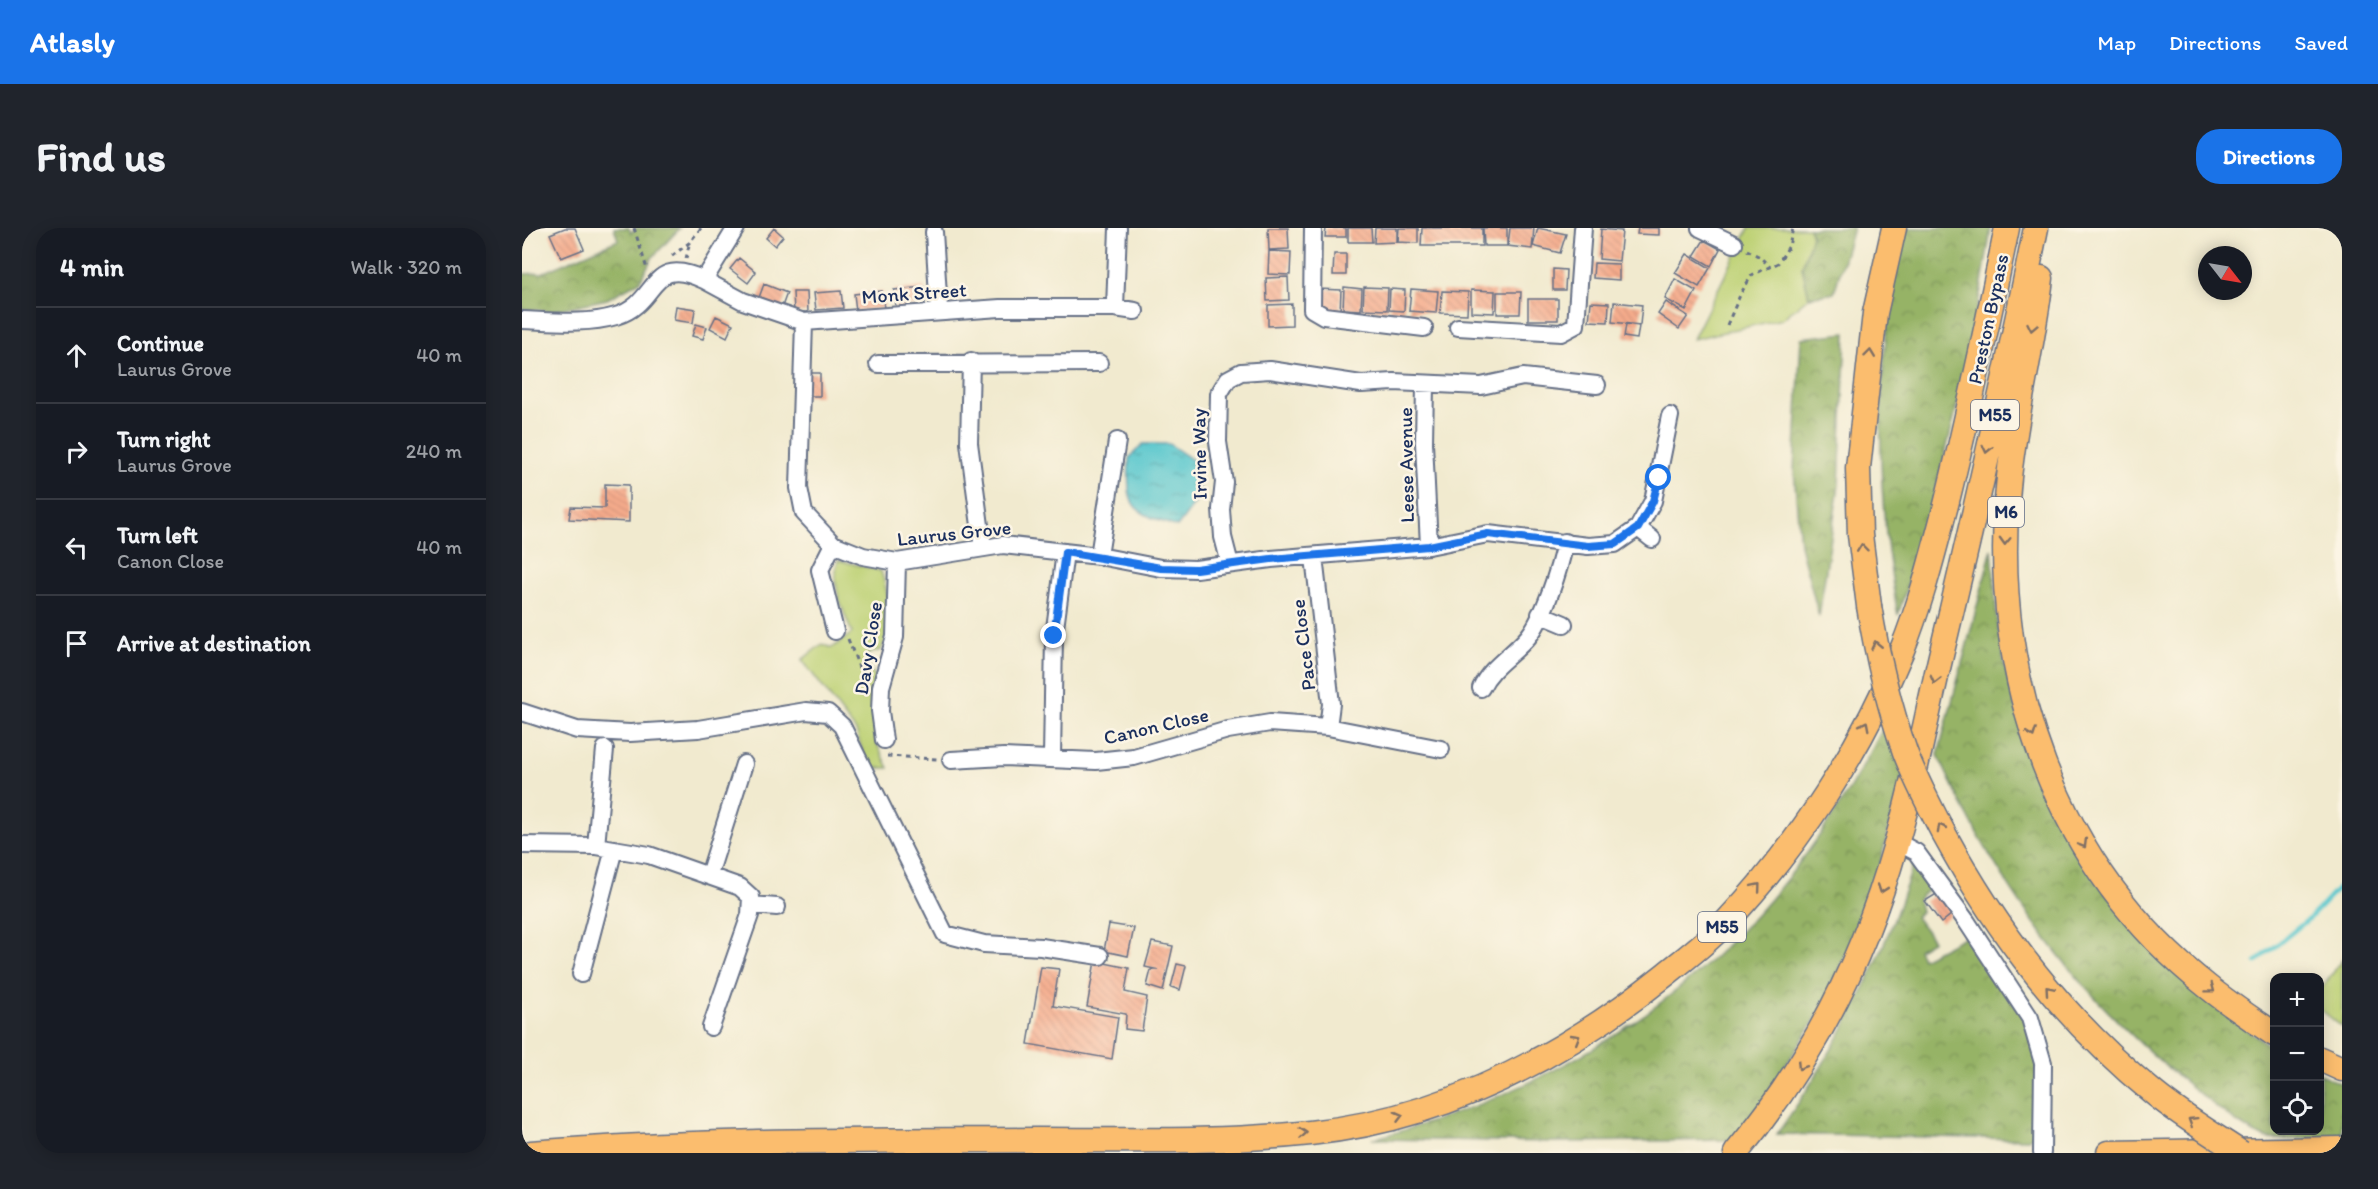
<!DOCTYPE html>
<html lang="en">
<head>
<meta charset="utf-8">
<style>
  body { margin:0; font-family:Itim,sans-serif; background:#20242c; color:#f1f3f6 }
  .controls { position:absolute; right:18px; bottom:18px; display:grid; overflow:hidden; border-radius:12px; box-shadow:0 3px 15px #0003 }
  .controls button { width:54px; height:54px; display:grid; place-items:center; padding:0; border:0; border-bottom:2px solid #363941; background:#171b24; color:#f1f3f6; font:30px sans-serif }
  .compass { position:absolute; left:1676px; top:18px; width:54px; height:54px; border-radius:50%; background:#171b24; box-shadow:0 3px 15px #0003; rotate:121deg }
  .stop { position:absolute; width:18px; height:18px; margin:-14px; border:4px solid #1a73e8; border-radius:50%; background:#fff }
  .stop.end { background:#1a73e8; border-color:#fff; box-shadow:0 2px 6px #0008 }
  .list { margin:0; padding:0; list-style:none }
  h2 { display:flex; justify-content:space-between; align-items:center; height:78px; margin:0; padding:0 24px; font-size:26px }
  h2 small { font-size:20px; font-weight:400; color:#9ea1a6 }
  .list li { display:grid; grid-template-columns:39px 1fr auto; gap:18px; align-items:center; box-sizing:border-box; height:96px; padding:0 24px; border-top:2px solid #363941 }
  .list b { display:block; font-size:22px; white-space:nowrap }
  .list p { margin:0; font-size:20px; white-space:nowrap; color:#9ea1a6 }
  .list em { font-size:20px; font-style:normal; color:#9ea1a6 }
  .icon { flex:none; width:33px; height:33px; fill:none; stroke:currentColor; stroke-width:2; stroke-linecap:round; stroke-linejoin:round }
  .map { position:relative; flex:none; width:1820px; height:925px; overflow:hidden; border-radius:24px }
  header { display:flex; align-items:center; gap:36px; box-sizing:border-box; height:84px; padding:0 30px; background:#1a73e8; color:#fff }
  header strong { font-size:28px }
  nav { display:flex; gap:33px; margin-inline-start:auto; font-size:21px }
  .intro { display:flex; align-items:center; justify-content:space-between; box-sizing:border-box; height:144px; padding:0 36px }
  h1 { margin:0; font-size:42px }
  .button { padding:15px 27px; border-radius:24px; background:#1a73e8; color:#fff; font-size:21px; font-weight:700 }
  main { display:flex; gap:36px; padding:0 36px }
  aside { flex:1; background:#171b24; border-radius:24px; box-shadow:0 3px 15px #0003 }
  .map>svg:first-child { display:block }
  .grass { fill:#bdd174; stroke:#6c8069; stroke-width:1.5 }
  .forest { fill:url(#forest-crowns); stroke:#587162; stroke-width:1.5 }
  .water { fill:url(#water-ripples); stroke:#3b7c96; stroke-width:1.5 }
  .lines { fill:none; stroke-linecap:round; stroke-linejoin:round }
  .stream { stroke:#5bc8ce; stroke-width:4.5 }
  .building { fill:url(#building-back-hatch) }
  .minor-casing { stroke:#667086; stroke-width:20 }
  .highway-casing { stroke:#667086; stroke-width:27 }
  .path { stroke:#667086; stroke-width:3; stroke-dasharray:4.5 4.5; stroke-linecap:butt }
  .minor { stroke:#fff; stroke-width:16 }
  .highway { stroke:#fbbd6e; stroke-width:24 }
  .highway-bridge-casing { stroke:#667086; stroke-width:27; stroke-linecap:butt }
  .highway-bridge { stroke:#fbbd6e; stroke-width:24 }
  .oneway { stroke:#806f65 }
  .route { stroke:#1a73e8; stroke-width:8 }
  .labels { text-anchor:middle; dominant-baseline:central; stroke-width:5; stroke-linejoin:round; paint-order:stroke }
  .shield { fill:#fcf5e5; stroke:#5e6a86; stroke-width:1.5 }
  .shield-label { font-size:18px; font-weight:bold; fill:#1b2f5e }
  .street-label { font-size:20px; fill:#1b2f5e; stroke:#fcf5e5 }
</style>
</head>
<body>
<header>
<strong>Atlasly</strong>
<nav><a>Map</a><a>Directions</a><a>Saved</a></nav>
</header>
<div class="intro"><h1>Find us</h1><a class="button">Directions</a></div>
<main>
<aside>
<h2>4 min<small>Walk · 320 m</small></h2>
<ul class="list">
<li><svg class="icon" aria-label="ahead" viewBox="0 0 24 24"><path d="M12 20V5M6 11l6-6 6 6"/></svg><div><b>Continue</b><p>Laurus Grove</p></div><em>40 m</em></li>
<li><svg class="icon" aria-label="right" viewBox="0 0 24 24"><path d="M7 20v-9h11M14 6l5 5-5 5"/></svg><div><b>Turn right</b><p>Laurus Grove</p></div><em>240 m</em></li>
<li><svg class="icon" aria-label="left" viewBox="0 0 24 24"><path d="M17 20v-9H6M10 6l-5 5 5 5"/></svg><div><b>Turn left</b><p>Canon Close</p></div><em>40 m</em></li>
<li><svg class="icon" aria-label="arrive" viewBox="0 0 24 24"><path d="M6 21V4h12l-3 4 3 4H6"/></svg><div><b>Arrive at destination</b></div></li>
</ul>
</aside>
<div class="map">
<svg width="1820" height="925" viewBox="0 0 1820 925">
  <defs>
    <pattern id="forest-crowns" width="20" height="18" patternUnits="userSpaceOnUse" patternTransform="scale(1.5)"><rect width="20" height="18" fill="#96b366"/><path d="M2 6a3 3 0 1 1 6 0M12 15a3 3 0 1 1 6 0" fill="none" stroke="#7a9257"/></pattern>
    <pattern id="water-ripples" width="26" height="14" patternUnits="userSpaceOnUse" patternTransform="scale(1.5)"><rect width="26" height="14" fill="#5bc8ce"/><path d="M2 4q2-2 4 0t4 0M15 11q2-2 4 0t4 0" fill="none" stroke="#4aa3aa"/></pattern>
    <pattern id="building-back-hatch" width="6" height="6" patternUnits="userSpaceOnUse" patternTransform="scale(1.5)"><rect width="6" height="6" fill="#f5ab8b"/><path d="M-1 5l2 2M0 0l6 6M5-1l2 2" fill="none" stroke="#d1937a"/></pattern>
  </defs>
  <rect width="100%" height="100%" fill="#fcf5e5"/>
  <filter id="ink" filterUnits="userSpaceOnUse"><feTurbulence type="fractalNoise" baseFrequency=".0167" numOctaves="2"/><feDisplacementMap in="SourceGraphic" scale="12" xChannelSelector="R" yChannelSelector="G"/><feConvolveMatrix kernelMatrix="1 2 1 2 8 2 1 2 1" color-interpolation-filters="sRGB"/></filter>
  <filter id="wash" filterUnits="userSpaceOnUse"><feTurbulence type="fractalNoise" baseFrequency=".008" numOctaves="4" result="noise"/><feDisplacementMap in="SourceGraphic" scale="24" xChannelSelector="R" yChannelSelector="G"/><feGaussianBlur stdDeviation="1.35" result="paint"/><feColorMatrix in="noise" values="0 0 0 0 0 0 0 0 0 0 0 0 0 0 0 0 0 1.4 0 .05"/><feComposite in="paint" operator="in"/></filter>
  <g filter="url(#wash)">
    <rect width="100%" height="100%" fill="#f1eacf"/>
    <path class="grass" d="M1227 0H1287L1290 8 1280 39 1287 69 1260 91 1171 111Z
      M316 332 359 343C367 367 373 400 359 422L346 426 344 436 355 450 354 514 367 540H346L334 503 280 432 300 416 310 420 330 405C321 381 308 357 316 332Z
      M1820 732V799L1798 781V763Z"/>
    <path class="forest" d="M92 0H107L109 5 114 0H158L130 30 118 53 85 71 30 83 0 81V46L20 45 96 12Z
      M1287 0H1331L1312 65 1287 69 1280 39 1290 8Z
      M1382 0H1469C1449 132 1418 260 1376 387 1351 254 1353 133 1382 0Z
      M1324 105 1317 257 1297 388 1278 317 1272 242 1279 110Z
      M1470 321 1475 394 1481 430 1489 465 1511 535 1680 769 1752 821V902H1798V846L1820 856V907C1805 908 1754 914 1743 910 1718 900 1689 874 1668 858 1556 769 1474 657 1416 527Z
      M1364 494 1382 543 1351 662 1303 776 1216 912 1032 914 850 911C1086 850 1256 713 1364 494Z
      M1392 634 1411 658 1396 671 1399 684 1394 689 1411 712 1396 721 1400 731 1446 707 1506 795 1518 841 1513 906 1506 911 1255 906C1316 821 1361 733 1392 634Z"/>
    <path class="water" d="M621 216H647L672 233 679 267 655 299C607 282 605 281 607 230Z"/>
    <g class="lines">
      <path class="stream" d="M1734 734 1789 689 1820 656"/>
    </g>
    <g id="blocks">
      <path class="building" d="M43 0H53L62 21 39 30 28 6Z
        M252 0 261 8 253 18 244 10Z
        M746 0H766L767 21 747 22Z
        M804 0H824V9H803Z
        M826 0H849L850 14H826Z
        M853 0H875V14L852 15Z
        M877 0H896V15L876 14Z
        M900 0H960V18H899Z
        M961 0H985V18H962Z
        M988 0H1012L1010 21 986 18Z
        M1016 0 1044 6 1038 25 1011 18Z
        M1116 0H1137V7L1115 6Z
        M1079 1 1100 3 1097 33 1077 31Z
        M1182 12 1198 21 1189 38 1172 28Z
        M747 23 769 24 768 47 746 46Z
        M812 26H824V47H811Z
        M1165 26 1188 40 1177 59 1153 45Z
        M217 30 234 44 226 55 208 41Z
        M1072 35 1097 36V52L1071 50Z
        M1031 41 1044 42 1043 62H1031Z
        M766 49 767 72 745 73 744 50Z
        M1153 51 1174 63 1164 82 1143 71Z
        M242 56 265 65 258 84 235 75Z
        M402 59 403 76 374 80 372 62Z
        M822 59 840 61 839 82 821 81Z
        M842 59 866 60 865 82 841 81Z
        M796 61 819 62 818 84 795 83Z
        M868 61 883 62 882 83 867 82Z
        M889 61 916 63 914 85 887 83Z
        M949 62 973 63 972 85 949 84Z
        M319 63 321 80 294 82 292 65Z
        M360 63 362 80 334 83 332 66Z
        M920 63 946 64 945 86 918 85Z
        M271 64H285L286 84H272Z
        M975 64H999L998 86H975Z
        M1006 71H1036V92H1006Z
        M1069 74 1087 75 1086 94 1067 93Z
        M1092 74 1120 77 1118 97 1090 94Z
        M1144 74 1166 88 1157 101 1136 86Z
        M770 76V97L746 98V77Z
        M154 78 173 81 171 95 152 92Z
        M194 88 211 96 205 109 188 100Z
        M174 96 185 99 181 111 170 108Z
        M1104 96 1117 98 1115 111 1102 109Z
        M284 145H298V168H284Z
        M83 256 107 257V294L47 291 49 279 83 280Z
        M1416 665 1430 686 1419 695 1403 673Z
        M587 696 612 700 606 728 582 723Z
        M630 714 651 718 641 763 625 758 629 742H637L623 739Z
        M573 733 607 740 603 764 625 769 620 803 603 801 604 786 565 779Z
        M655 736 664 738 658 762 649 759Z
        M519 739 537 741 531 778 596 789 590 831 506 816Z"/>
    </g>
  </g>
  <g filter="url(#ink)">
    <use href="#blocks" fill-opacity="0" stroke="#667086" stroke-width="1.5"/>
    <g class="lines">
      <g class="minor-casing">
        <path id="minor" d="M214 0 182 52 221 73 282 94 478 80H593L613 83
          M791 0 790 81 802 88 902 100
          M1178 0 1212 16
          M412 4 417 83
          M593 80 596 0
          M0 92C30 93 64 97 94 88 138 75 126 25 182 52
          M282 94 277 260 282 285 311 316 341 328 375 334 481 317 577 328 639 340 674 341 749 331 907 318 966 306 1066 318 1093 316 1116 300 1131 273 1148 188
          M936 99 1039 105 1054 97 1061 0
          M449 133 447 215 461 320
          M356 136 577 135
          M903 156 902 215 907 318
          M1116 300 1130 311
          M311 316 298 342 313 403
          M577 328 595 213
          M792 329 809 476 806 499
          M708 336 701 309 699 281 702 254 696 214 697 166 706 151 719 144 748 142 839 156 872 154 959 158 1001 149 1075 157
          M1018 386 1042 396
          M959 460C969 438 991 427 1006 409 1022 390 1038 339 1043 314
          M0 484 55 502 108 505 176 501 284 483 306 485 320 498 423 706 462 716 519 719 578 728
          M362 512 358 483 359 459 373 409 375 334
          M530 530 532 408 543 324
          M429 532 482 529 574 533 612 529 706 502 748 495 806 499 919 521
          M1375 614 1394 624 1445 694 1508 790 1521 835 1520 925
          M0 617 74 618 127 627 218 659 229 669 228 687 189 799
          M74 618 83 521
          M187 647 222 536
          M229 677 255 679
          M59 746 92 621"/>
      </g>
      <g class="highway-casing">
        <path id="highway" d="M1519 50C1511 120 1492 189 1486 260 1468 449 1533 639 1686 759 1707 776 1730 791 1752 806
          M1347 378 1338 307 1336 240 1353 85 1372 0
          M1798 831 1820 841
          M9 925C177 911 347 913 515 912 606 912 698 915 788 905 921 891 1041 829 1144 746 1165 729 1187 713 1205 693 1278 616 1339 521 1380 422 1399 375 1411 326 1424 277 1447 185 1466 93 1485 0
          M1214 925C1290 834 1342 730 1374 616 1393 552 1405 485 1421 419 1454 280 1486 140 1514 0
          M1587 925 1820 921"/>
      </g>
      <path class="path" d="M112 0 125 41
        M1225 22 1238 29 1248 39
        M150 28 167 15 179 0
        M164 31 167 17
        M1205 97 1219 65 1230 47 1256 35 1267 18 1271 0
        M326 411 343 455
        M365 528 415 531"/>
      <use href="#minor" class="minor"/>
      <use href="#highway" class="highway"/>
      <g class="highway-bridge-casing">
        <path id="highway-bridge" d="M1347 378C1355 427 1367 478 1383 524 1394 553 1408 579 1422 606 1477 707 1543 793 1633 866 1660 888 1690 906 1719 925"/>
      </g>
      <use href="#highway-bridge" class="highway-bridge"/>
    </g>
    <defs><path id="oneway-chevron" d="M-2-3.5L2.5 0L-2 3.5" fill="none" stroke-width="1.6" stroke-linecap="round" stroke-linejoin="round" transform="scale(1.5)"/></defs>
    <g class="oneway">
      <use href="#oneway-chevron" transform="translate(1510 99) rotate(101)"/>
      <use href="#oneway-chevron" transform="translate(1348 126) rotate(-83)"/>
      <use href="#oneway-chevron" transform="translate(1465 221) rotate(103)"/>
      <use href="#oneway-chevron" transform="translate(1483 313) rotate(92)"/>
      <use href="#oneway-chevron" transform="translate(1340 320) rotate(-97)"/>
      <use href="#oneway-chevron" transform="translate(1354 417) rotate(-103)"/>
      <use href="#oneway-chevron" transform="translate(1413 452) rotate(104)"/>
      <use href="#oneway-chevron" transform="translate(1343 497) rotate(-63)"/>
      <use href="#oneway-chevron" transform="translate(1510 505) rotate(70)"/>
      <use href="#oneway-chevron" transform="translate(1419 600) rotate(-119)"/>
      <use href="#oneway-chevron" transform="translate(1561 616) rotate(59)"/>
      <use href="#oneway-chevron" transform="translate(1235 659) rotate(-50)"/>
      <use href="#oneway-chevron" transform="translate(1360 661) rotate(109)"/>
      <use href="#oneway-chevron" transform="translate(1689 761) rotate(37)"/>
      <use href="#oneway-chevron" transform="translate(1527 762) rotate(-131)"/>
      <use href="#oneway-chevron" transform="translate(1054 810) rotate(-31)"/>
      <use href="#oneway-chevron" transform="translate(1279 838) rotate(122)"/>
      <use href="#oneway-chevron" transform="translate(877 888) rotate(-15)"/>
      <use href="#oneway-chevron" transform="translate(1670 893) rotate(-148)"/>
      <use href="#oneway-chevron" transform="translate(781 905) rotate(-5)"/>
    </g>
  </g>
  <g class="lines" filter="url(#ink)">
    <path class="route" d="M532 408 543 324 639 340 674 341 749 331 907 318 966 306 1066 318 1093 316 1116 300 1131 273 1137 250"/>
  </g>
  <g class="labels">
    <g class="shield">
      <rect x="1449" y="172" width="48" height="30" rx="4.5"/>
      <rect x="1466" y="269" width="36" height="30" rx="4.5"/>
      <rect x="1176" y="684" width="48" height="30" rx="4.5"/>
    </g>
    <g class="shield-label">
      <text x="1473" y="187">M55</text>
      <text x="1484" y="284">M6</text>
      <text x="1200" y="699">M55</text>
    </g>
    <g class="street-label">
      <text transform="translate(392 65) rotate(-4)">Monk Street</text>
      <text transform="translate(1466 91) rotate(-78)">Preston Bypass</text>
      <text transform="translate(677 226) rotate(-91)">Irvine Way</text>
      <text transform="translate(884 237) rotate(-91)">Leese Avenue</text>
      <text transform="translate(432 305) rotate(-6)">Laurus Grove</text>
      <text transform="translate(781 417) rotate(-97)">Pace Close</text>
      <text transform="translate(346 420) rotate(-81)">Davy Close</text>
      <text transform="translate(634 498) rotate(-13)">Canon Close</text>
    </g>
  </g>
</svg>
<div class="controls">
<button>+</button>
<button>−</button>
<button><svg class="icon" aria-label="locate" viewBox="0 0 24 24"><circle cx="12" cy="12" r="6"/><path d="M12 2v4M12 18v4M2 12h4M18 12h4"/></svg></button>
</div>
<svg class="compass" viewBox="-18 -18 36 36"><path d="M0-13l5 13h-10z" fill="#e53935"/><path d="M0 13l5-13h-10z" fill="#9ea1a6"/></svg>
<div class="stop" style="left:1137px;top:250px"></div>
<div class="stop end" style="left:532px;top:408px"></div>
</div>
</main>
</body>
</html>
